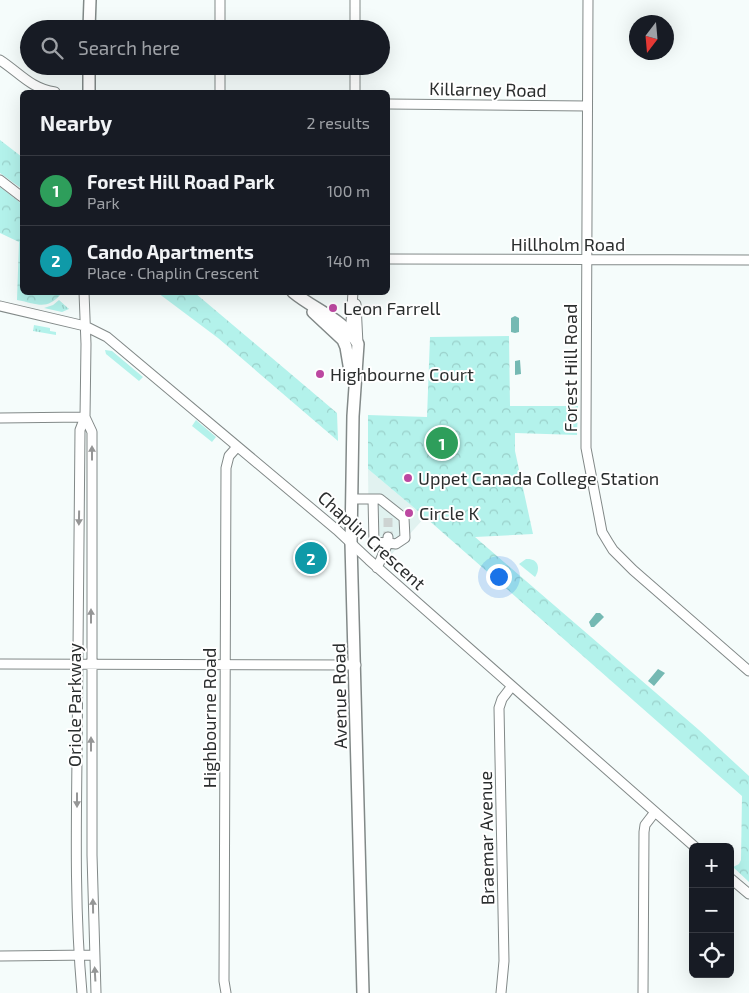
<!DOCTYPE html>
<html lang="en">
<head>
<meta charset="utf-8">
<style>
  body { margin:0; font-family:"Exo 2",sans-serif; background:#20242c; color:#f1f3f6 }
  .controls { position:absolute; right:15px; bottom:15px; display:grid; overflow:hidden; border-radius:8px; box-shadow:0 5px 20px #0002 }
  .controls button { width:45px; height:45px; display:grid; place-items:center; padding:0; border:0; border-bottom:1px solid #363941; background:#171b24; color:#f1f3f6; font:25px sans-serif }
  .compass { position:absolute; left:629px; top:15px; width:45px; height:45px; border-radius:50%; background:#171b24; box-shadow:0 5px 20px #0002; rotate:196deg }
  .you { position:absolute; left:498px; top:576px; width:18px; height:18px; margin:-12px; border:4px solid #fff; border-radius:50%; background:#1a73e8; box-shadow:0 0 0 8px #1a73e833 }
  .badge { display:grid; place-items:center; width:32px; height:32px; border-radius:50%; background:#ea580c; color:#fff; font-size:16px; font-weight:700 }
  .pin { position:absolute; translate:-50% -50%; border:2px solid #fff; box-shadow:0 1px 5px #0006 }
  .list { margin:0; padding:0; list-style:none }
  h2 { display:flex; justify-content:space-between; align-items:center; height:65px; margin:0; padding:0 20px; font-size:21px }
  h2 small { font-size:16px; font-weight:400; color:#9ea1a6 }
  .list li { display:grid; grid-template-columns:32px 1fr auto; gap:15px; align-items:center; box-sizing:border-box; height:70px; padding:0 20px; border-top:1px solid #363941 }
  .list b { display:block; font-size:19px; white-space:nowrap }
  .list p { margin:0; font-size:16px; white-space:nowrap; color:#9ea1a6 }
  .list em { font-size:16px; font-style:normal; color:#9ea1a6 }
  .icon { flex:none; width:28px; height:28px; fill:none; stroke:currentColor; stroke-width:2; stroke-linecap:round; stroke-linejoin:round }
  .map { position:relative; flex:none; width:749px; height:993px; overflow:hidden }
  .search { position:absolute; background:#171b24; box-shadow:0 5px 20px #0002; left:20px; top:20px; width:370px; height:55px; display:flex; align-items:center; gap:12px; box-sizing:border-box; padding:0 18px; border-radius:28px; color:#9ea1a6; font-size:19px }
  .panel { position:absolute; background:#171b24; box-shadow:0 5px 20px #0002; left:20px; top:90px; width:370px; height:205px; border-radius:8px }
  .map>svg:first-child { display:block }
  .built { fill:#e1f2f0 }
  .grass { fill:url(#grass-tufts) }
  .park { fill:url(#park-crowns) }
  .garden { fill:#b3f2eb }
  .water { fill:#75b9b3 }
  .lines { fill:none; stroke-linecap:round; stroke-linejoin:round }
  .minor-tunnel { stroke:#cdd3d2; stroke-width:9; stroke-dasharray:9 4.5; stroke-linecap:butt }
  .minor-casing { stroke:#828988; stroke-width:11 }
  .major-casing { stroke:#828988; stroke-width:14 }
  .minor { stroke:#fff; stroke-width:9 }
  .major { stroke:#fff; stroke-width:11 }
  .oneway { fill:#959696 }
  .poi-dot { fill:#bc48a1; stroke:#fff; stroke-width:2 }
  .labels { text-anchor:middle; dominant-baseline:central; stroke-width:4; stroke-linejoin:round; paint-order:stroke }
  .street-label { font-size:18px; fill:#2b2e2e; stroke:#fff }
  .poi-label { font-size:18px; fill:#2b2e2e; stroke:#fff; text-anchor:start }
</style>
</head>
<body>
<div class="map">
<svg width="749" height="993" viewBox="0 0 749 993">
  <defs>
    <pattern id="grass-tufts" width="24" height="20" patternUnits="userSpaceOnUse" patternTransform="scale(1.25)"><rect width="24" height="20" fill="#b3f2eb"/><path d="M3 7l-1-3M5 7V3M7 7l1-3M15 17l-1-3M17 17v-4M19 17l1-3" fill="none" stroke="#9ad0ca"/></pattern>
    <pattern id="park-crowns" width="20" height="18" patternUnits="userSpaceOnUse" patternTransform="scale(1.25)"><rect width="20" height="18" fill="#b3f2eb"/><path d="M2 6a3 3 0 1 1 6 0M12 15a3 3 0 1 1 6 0" fill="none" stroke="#9ad0ca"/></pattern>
  </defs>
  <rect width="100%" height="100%" fill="#f5fcfb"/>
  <path class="built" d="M368 469 425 517 389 557 369 544Z"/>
  <path class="grass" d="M59 300 69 309 62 312 44 308 53 305Z
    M34 325 50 328V331L56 332V335L33 331Z
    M105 350 112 351 143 377 139 381 106 354Z
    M196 420 216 437 212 442 192 426Z"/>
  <path class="park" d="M0 140 22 157V189L0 173Z
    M0 187 22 204V292L62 293C46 311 39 304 17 300L19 242 0 233Z
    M158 293H195L337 413 338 441 218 338Z
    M509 336 510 406H578L577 435 515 433V451L533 534 475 537 699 730 749 776V882L733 867 739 864 741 860 742 796 425 517 368 469V415L427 417 430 337Z"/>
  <path class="garden" d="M526 559C538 558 541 568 535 577L519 564Z"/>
  <path class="water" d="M515 316 519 318V332L515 333 511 332V318Z
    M520 360 521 374 515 375V361Z
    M596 613H600L604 617 594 627H591L589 622Z
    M658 669 665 673 654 686 648 681Z"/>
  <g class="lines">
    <path class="minor-tunnel" d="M388 518V537"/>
    <g class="minor-casing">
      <path id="minor" d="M588 0 586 431V448L599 516 602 532 608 542 613 550 633 570 749 671
        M220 29V0
        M355 29V0
        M0 60C20 73 30 88 55 92
        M220 92V66
        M355 92V66
        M388 104 587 106
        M0 180 22 197
        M388 259 749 260
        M356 304 358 344
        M0 306 85 326 107 337 337 530 369 560 695 847
        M350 337 353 292
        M85 417 92 432V855L96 993
        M0 418 85 417
        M352 499H380L404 518 405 538 396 544 388 543 377 568
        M373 499 374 542 388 543V537
        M0 664 356 665
        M730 878 749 894
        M0 956 94 955
        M82 993C75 915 76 837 77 759 77 649 79 539 80 430L85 417 86 344 84 292
        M226 993 224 981 226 468 229 456 237 447
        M501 993 504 961 499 708 502 699 512 686
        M643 993 644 832 645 825 655 812"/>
    </g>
    <g class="major-casing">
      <path id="major" d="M89 29 90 0
        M89 92V66
        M293 292C313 309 345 320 358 344L353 416 351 543 363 993
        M313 312 343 340 346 347 351 377"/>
    </g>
    <use href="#minor" class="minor"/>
    <use href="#major" class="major"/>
  </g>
  <defs><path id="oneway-solid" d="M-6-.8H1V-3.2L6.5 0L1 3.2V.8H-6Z" transform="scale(1.25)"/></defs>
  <g class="oneway">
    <use href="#oneway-solid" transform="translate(92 453) rotate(-90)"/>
    <use href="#oneway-solid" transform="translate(79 518) rotate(91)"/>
    <use href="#oneway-solid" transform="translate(91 616) rotate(-90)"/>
    <use href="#oneway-solid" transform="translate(91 744) rotate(-90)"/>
    <use href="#oneway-solid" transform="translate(77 800) rotate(90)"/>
    <use href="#oneway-solid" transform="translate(93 906) rotate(-91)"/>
    <use href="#oneway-solid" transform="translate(95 974) rotate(-93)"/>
  </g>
  <g class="poi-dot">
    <circle cx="333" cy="308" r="5"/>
    <circle cx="320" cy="374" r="5"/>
    <circle cx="408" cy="478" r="5"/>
    <circle cx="409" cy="513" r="5"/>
  </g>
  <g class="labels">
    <g class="street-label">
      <text transform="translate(488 89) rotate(1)">Killarney Road</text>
      <text x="568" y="244">Hillholm Road</text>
      <text transform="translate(570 368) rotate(-90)">Forest Hill Road</text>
      <text transform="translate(372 540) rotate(42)">Chaplin Crescent</text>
      <text transform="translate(339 696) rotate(-91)">Avenue Road</text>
      <text transform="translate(74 705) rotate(-90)">Oriole Parkway</text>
      <text transform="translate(209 718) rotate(-90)">Highbourne Road</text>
      <text transform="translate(486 838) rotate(-91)">Braemar Avenue</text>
    </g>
    <g class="poi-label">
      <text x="343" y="308">Leon Farrell</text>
      <text x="330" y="374">Highbourne Court</text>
      <text x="418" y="478">Uppet Canada College Station</text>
      <text x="419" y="513">Circle K</text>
    </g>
  </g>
</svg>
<div class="controls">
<button>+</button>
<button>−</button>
<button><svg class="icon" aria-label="locate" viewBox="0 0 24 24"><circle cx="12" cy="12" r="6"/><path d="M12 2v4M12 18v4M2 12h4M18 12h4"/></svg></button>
</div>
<svg class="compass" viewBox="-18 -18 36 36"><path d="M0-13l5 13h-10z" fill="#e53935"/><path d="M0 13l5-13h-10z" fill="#9ea1a6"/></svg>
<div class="you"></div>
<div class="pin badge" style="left:442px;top:443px;background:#2e9e5b">1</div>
<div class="pin badge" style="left:311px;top:558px;background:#0f9aa8">2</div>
<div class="search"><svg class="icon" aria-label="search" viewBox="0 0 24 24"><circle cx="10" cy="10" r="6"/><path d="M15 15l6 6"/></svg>Search here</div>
<section class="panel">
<h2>Nearby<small>2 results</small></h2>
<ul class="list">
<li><span class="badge" style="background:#2e9e5b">1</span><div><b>Forest Hill Road Park</b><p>Park</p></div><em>100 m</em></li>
<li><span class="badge" style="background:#0f9aa8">2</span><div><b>Cando Apartments</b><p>Place · Chaplin Crescent</p></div><em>140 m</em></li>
</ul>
</section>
</div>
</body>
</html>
